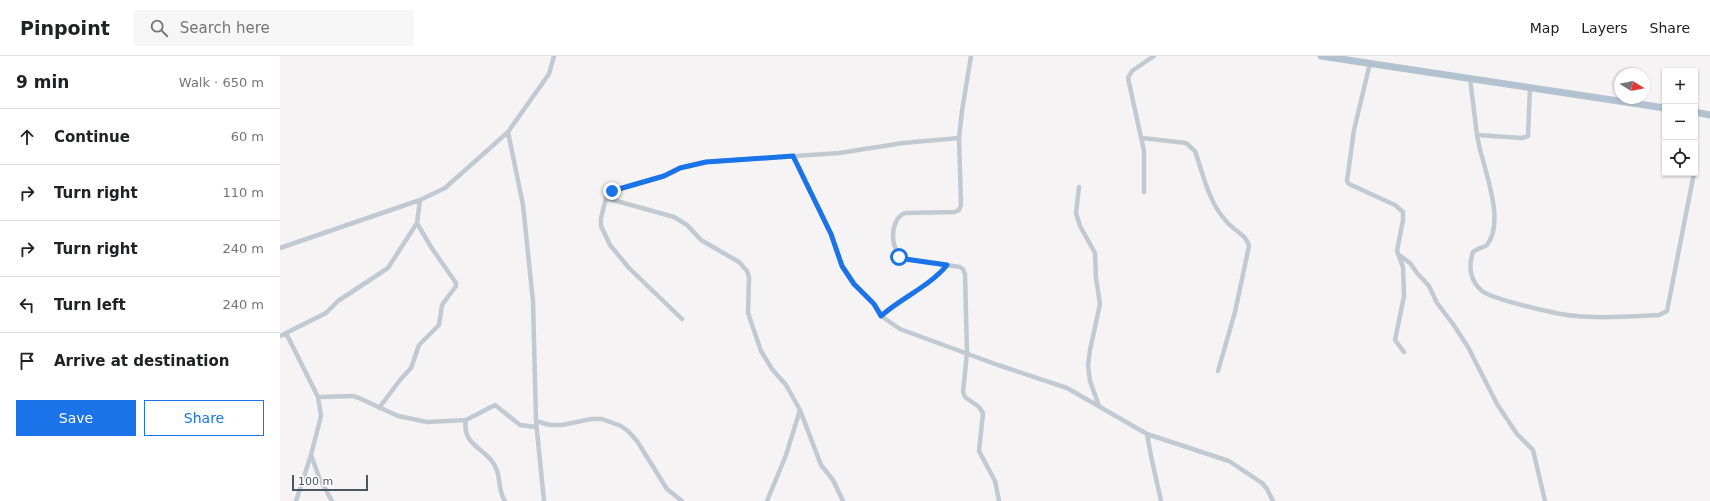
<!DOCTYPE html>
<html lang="en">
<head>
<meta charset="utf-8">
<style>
  body { margin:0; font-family:"DejaVu Sans",sans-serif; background:#f6f6f6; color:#202124 }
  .controls { position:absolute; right:12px; top:12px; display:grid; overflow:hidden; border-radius:0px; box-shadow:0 1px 3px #0004 }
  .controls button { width:36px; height:36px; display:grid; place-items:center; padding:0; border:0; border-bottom:1px solid #e0e0e0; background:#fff; color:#202124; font:20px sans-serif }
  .compass { position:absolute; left:1334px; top:12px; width:36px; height:36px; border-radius:50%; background:#fff; box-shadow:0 1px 3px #0004; rotate:100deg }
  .scale { position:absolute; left:12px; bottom:10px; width:76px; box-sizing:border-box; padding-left:4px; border:2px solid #4a5661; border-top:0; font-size:11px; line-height:14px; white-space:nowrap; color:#4a5661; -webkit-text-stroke:3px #fff; paint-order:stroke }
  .stop { position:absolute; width:12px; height:12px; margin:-9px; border:3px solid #1a73e8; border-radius:50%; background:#fff }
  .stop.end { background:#1a73e8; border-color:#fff; box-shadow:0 1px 4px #0008 }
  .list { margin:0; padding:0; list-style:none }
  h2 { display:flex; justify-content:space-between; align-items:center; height:52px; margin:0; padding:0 16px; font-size:17px }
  h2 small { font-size:13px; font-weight:400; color:#757577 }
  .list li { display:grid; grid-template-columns:26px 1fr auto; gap:12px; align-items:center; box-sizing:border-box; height:56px; padding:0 16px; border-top:1px solid #e0e0e0 }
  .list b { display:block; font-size:15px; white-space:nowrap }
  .list em { font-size:13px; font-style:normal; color:#757577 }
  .actions { display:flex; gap:8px; padding:12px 16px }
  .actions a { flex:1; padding:9px 0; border:1px solid #1a73e8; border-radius:0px; text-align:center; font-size:14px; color:#1a73e8 }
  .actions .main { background:#1a73e8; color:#fff }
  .icon { flex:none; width:22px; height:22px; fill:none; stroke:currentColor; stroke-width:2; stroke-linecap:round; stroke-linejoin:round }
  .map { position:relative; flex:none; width:1430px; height:445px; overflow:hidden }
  header { display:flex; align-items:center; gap:24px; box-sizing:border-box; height:56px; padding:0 20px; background:#fff; border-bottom:1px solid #e0e0e0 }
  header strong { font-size:19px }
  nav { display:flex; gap:22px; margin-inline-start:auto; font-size:14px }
  .search { width:280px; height:36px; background:#f6f6f6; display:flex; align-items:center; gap:10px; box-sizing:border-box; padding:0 14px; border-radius:0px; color:#757577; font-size:15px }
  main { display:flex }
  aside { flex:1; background:#fff }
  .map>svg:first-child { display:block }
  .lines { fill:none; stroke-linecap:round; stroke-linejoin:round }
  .minor { stroke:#c1cad2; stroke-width:4.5 }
  .primary { stroke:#b3c2d1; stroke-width:7 }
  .route { stroke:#1a73e8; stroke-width:5 }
</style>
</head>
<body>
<header>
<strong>Pinpoint</strong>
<div class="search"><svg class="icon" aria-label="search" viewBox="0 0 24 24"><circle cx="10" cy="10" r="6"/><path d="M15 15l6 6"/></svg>Search here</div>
<nav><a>Map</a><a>Layers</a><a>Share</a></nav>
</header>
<main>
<aside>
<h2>9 min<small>Walk · 650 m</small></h2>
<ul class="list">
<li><svg class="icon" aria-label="ahead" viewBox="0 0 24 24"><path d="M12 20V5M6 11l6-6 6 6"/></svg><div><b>Continue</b></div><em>60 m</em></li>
<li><svg class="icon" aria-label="right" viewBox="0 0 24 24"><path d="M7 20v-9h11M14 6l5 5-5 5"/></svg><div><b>Turn right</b></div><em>110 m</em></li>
<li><svg class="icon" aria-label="right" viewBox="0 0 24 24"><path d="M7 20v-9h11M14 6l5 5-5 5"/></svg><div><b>Turn right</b></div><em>240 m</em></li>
<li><svg class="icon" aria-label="left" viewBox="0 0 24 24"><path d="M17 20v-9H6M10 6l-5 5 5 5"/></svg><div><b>Turn left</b></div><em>240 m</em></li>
<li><svg class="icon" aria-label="arrive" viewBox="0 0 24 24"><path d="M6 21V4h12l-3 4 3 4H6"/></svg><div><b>Arrive at destination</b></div></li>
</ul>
<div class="actions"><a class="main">Save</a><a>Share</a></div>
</aside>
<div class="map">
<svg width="1430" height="445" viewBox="0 0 1430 445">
  <rect width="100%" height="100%" fill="#f5f3f3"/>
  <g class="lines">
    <path class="minor" d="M691 0 682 55 679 82 681 149 679 154 675 156 625 157C609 163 609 196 625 203L680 211 683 213 685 218 687 297 683 336 685 341 699 351 703 357 699 395 715 425 719 445
      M1090 7 1074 74 1067 125 1069 128 1115 149 1123 156V164L1117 195 1123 211 1124 240 1115 284 1124 296
      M1190 22 1197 79
      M1250 31 1248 80 1242 82 1197 79C1201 108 1227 163 1207 189 1203 192 1197 192 1193 196 1188 210 1190 225 1202 235 1214 244 1280 259 1296 260 1324 263 1352 260 1379 259L1387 255 1414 117
      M228 76 243 149 253 245 256 365 264 445
      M862 82 906 87 915 95C922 115 927 138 939 156 942 160 946 166 951 170 958 177 966 179 969 190L955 256 938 315
      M513 100 551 178 562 210 574 228 594 248 604 262 620 273 718 309 787 332 867 378 949 405 982 427 987 433 993 445
      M799 131 796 157 800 170 815 197 816 222 820 248 810 294 808 309 810 325 819 350
      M864 136V95L848 22 852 15 874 0
      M326 142 394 161 407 169 421 184 459 206 467 215 469 221 468 257 481 295 492 313 506 329 520 354 541 409 553 424 563 445
      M0 192 140 144 165 132 228 76 269 18 274 0
      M1119 199 1130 207 1137 217 1149 230 1157 247 1173 268 1188 291 1217 348 1237 378 1253 394 1265 445
      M601 260C622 241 649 231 667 209
      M402 263 349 212 330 189 321 170V162L326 142 332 135 384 120 400 112 426 106 559 97 623 87 679 82
      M6 277 38 341 41 360 31 399 39 421 52 445
      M0 280 46 257 58 245 108 212 137 167 140 144
      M38 341 73 340 79 342 118 360 147 366 186 364 215 349 240 369 256 371
      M99 352 120 324 131 312 139 289 159 269 162 249 176 230V227L151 191 137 167
      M186 364C182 386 199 390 211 404 223 418 216 432 225 445
      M256 365 270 369H282L311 363H322L341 370 348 375 357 385 387 433 402 445
      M867 378 871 400 881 445
      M16 445 31 399
      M487 445 506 399 520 354"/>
    <path class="primary" d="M1041 0 1385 52
      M1415 56 1430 59"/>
  </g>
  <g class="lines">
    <path class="route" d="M332 135 384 120 400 112 426 106 513 100 551 178 562 210 574 228 594 248 601 260C622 241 649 231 667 209L625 203 619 201"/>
  </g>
</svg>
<div class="controls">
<button>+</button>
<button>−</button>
<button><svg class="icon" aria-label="locate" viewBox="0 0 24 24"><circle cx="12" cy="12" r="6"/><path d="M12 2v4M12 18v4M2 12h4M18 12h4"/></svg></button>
</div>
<svg class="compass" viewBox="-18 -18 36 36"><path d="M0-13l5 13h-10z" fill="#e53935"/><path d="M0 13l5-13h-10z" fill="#757577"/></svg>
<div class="scale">100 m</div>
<div class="stop" style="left:619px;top:201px"></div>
<div class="stop end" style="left:332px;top:135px"></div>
</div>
</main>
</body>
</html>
